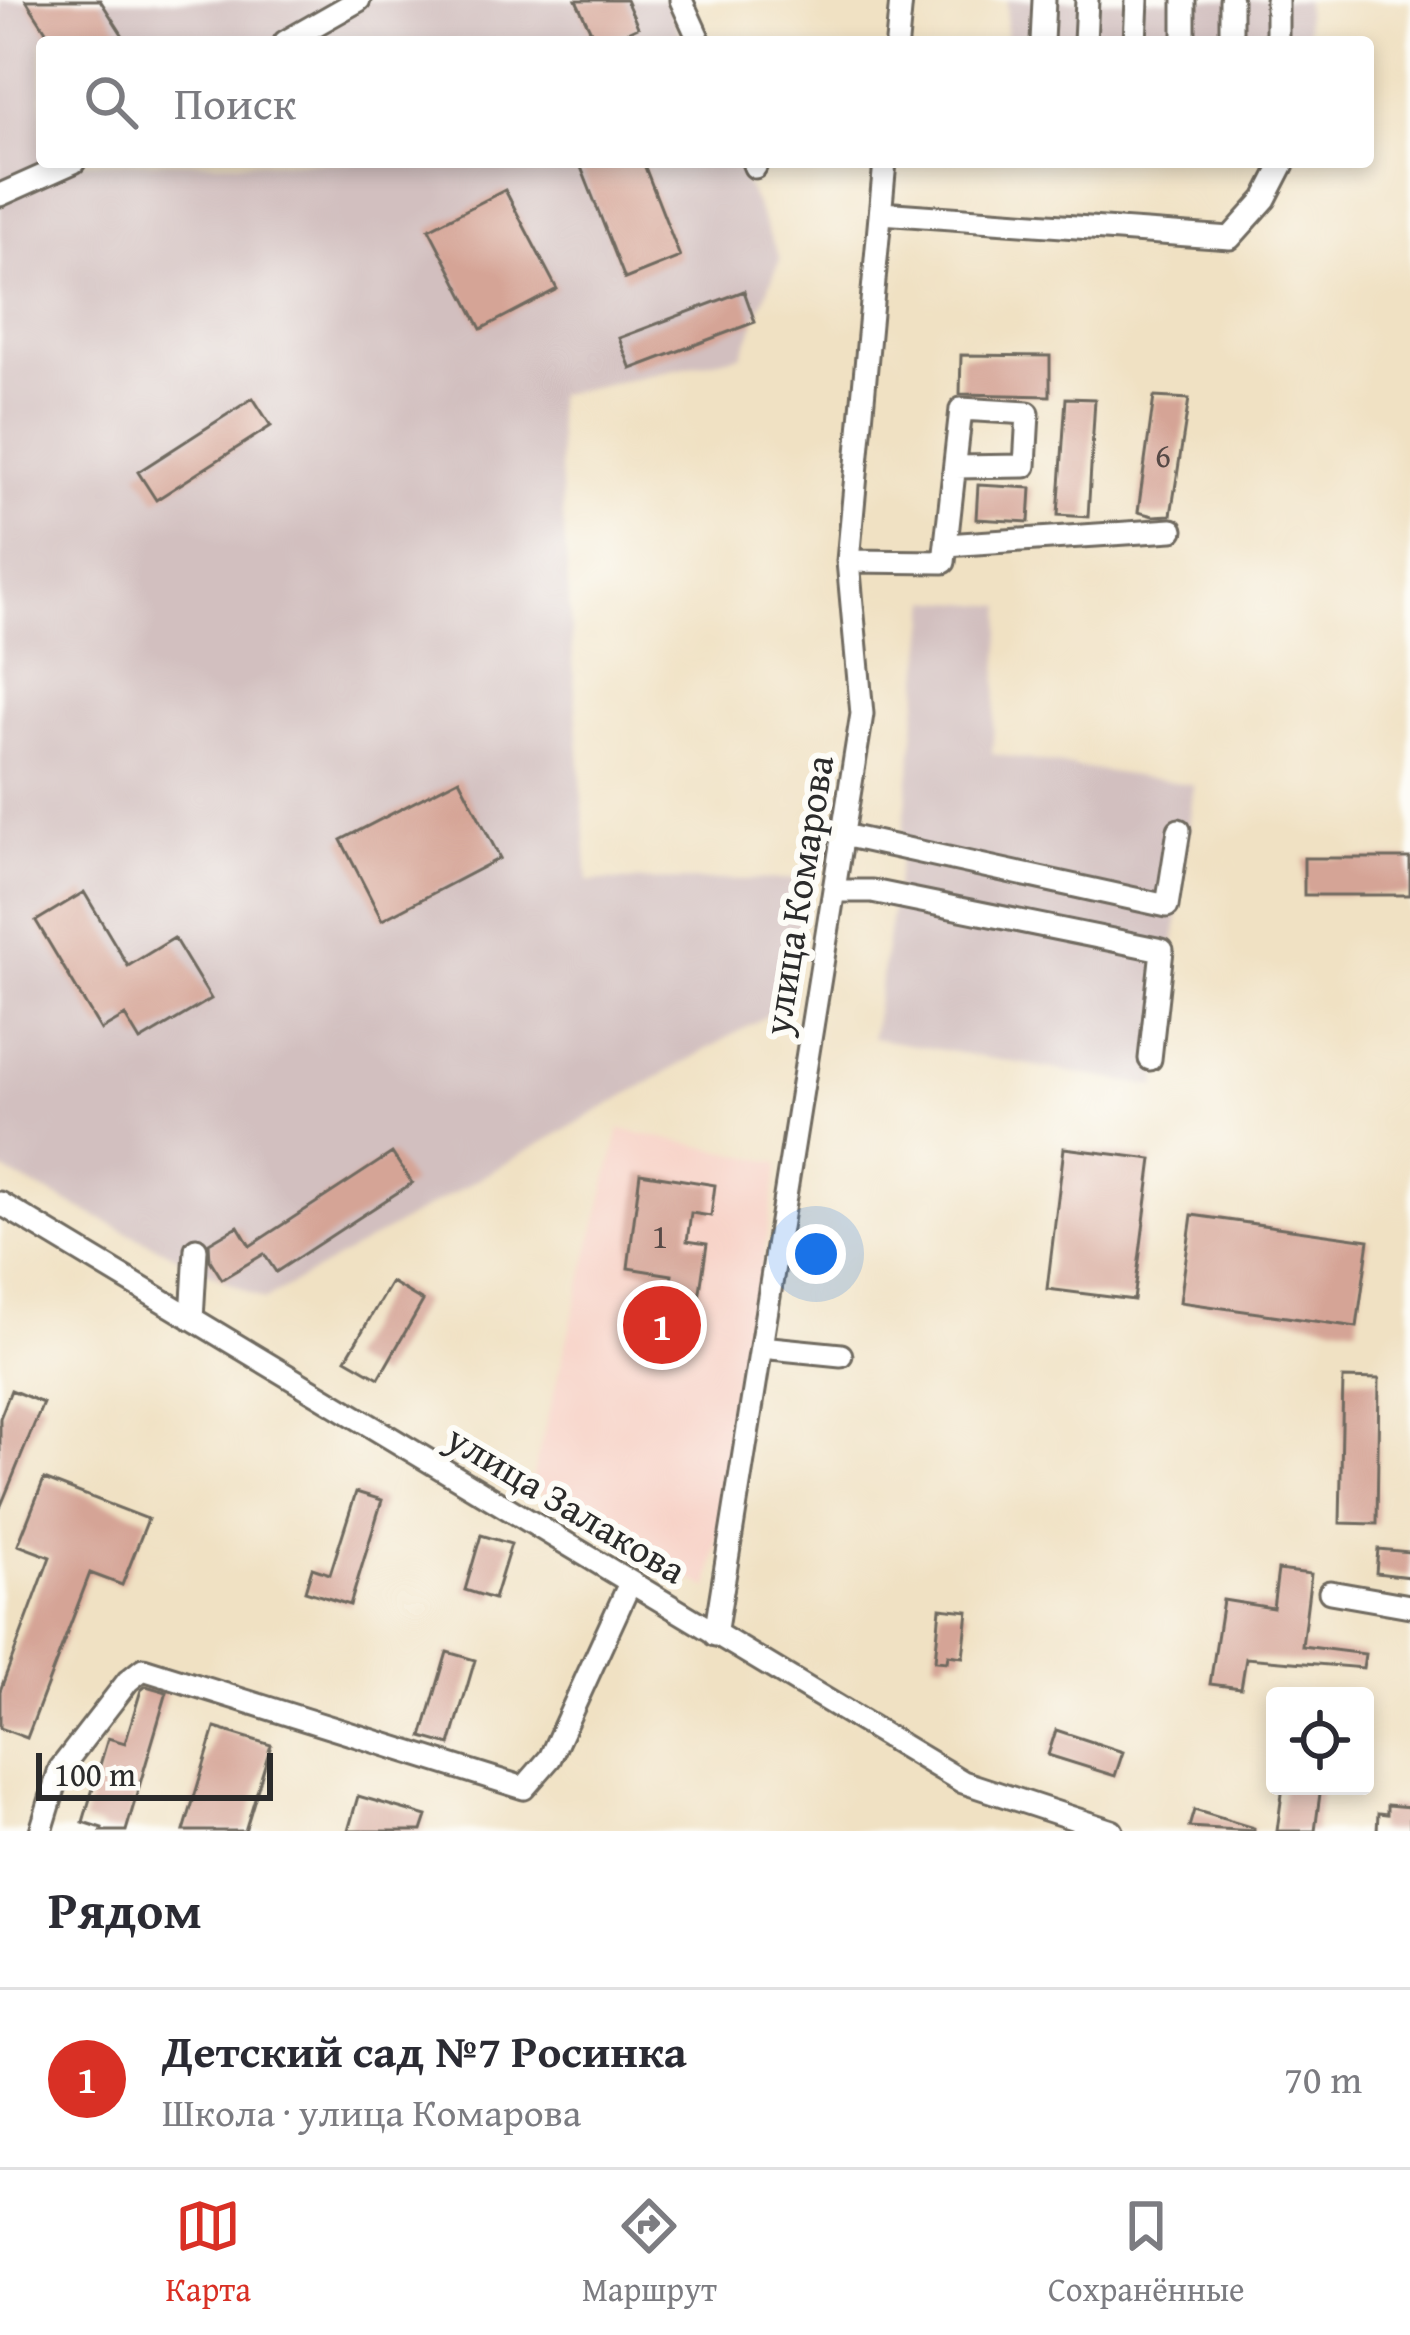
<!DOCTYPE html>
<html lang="ru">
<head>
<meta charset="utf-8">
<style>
  body { margin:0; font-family:"Gentium Book Plus",serif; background:#f7f7f7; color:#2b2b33 }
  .controls { position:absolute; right:36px; bottom:36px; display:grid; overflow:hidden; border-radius:12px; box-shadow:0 6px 18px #0003 }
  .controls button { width:108px; height:108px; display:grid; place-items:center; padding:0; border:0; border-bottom:3px solid #e1e1e2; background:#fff; color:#2b2b33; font:60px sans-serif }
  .scale { position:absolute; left:36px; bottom:30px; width:237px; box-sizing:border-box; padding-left:12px; border:6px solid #2b2b2b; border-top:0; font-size:33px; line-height:42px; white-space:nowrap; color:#2b2b2b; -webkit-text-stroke:9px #fdfcf7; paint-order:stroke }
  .you { position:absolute; left:816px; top:1254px; width:42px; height:42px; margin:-30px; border:9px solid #fff; border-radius:50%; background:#1a73e8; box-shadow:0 0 0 18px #1a73e833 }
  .badge { display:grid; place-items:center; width:78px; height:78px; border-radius:50%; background:#d93025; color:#fff; font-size:39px; font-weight:700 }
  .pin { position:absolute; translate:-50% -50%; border:6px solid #fff; box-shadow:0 3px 12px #0006 }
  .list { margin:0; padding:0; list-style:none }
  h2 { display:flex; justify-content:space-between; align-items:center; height:156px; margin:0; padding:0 48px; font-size:51px }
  h2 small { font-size:39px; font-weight:400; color:#7c7c81 }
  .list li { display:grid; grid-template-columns:78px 1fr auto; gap:36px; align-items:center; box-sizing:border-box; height:180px; padding:0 48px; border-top:3px solid #e1e1e2 }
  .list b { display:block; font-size:45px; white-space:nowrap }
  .list p { margin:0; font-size:39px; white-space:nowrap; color:#7c7c81 }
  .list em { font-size:39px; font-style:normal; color:#7c7c81 }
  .icon { flex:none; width:66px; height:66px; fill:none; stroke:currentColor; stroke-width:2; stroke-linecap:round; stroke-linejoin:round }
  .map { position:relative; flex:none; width:1410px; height:1831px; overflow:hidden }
  .search { position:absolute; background:#fff; box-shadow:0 6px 18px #0003; left:36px; right:36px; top:36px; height:132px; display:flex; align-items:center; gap:30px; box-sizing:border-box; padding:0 42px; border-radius:12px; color:#7c7c81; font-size:45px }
  .sheet { height:336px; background:#fff }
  nav { display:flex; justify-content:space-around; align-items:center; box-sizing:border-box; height:168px; border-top:3px solid #e1e1e2; background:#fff; font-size:33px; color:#7c7c81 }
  nav a { display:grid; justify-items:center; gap:6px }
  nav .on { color:#d93025 }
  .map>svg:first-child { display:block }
  .built { fill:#f7d1c6 }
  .industrial { fill:#d2bfbf }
  .building { fill:#d5a496 }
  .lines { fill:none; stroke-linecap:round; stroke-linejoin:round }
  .minor-casing { stroke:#706b60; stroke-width:27 }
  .minor { stroke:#fff; stroke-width:21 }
  .labels { text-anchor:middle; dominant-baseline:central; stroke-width:12; stroke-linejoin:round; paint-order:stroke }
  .number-label { font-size:33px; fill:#564946 }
  .street-label { font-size:39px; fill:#2b2b2b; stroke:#fdfcf7 }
</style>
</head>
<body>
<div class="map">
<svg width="1410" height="1831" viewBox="0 0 1410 1831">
  <rect width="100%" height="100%" fill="#fdfcf7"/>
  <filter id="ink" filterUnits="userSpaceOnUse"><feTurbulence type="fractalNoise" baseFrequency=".00833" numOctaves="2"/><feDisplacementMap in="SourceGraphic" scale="24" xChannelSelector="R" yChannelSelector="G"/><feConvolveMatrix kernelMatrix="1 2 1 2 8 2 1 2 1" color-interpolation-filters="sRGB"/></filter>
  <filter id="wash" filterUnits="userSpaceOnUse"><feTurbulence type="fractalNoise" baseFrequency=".004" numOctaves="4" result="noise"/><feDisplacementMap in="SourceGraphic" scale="48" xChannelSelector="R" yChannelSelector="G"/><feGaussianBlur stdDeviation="2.7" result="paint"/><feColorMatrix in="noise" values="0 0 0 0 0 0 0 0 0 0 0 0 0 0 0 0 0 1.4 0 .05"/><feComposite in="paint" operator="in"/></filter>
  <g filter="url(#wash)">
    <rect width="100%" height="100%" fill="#f0e1c3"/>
    <path class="built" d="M620 1129 779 1163 709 1589 530 1487Z"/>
    <path class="industrial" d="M0 0H666L684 42H42V162H737L780 259 742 355 555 395 588 881 813 879 782 1007 264 1300 0 1169Z
      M1007 0H1305L1307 42H1006Z
      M930 600 1003 606 992 754 1194 785 1157 1087 872 1038 900 856Z"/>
    <g id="blocks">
      <path class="building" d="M26 0H100L127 42H53Z
        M576 0H626L638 27 605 42H596Z
        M579 162H643L680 257 625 279Z
        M505 190 557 289 481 329 429 229Z
        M744 291 755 322 631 369 619 338Z
        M961 355 1050 356V396L960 394Z
        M1154 397 1189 399 1171 515 1153 516 1138 512Z
        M253 398 271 426 156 500 138 472Z
        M1066 398 1095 399 1088 517 1058 515Z
        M978 485 1031 488 1029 522 976 519Z
        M459 779 500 858 382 920 341 840Z
        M1304 858H1410V895H1304Z
        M84 892 128 966 174 938 211 999 140 1041 125 1016 101 1030 36 921Z
        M1064 1148 1152 1159 1134 1300 1047 1289Z
        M392 1153 412 1183 276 1272 264 1254 222 1279 210 1260 209 1243 238 1226 250 1246Z
        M640 1173 715 1185 711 1216 691 1213 687 1241 707 1244 699 1298 669 1293 672 1275 628 1268Z
        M1192 1215 1369 1240 1357 1327 1180 1302Z
        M391 1282 423 1301 379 1378 346 1359Z
        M1343 1378 1379 1379 1377 1524 1340 1523Z
        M11 1390 43 1403 0 1508V1418Z
        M44 1479 148 1519 122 1585 90 1573 27 1738 0 1728V1691L50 1557 18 1545Z
        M356 1492 382 1500 350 1605 305 1591 312 1568 330 1574Z
        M481 1535 511 1544 494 1599 465 1590Z
        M1378 1549 1410 1552V1577L1376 1573Z
        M1278 1570 1311 1574 1302 1646 1365 1654 1363 1668 1246 1658 1241 1688 1210 1684 1223 1600 1273 1608Z
        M940 1608 968 1611 963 1657 948 1655 947 1662 935 1661Z
        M447 1652 475 1660 450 1745 422 1737Z
        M146 1686 167 1692 126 1831H101L102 1828 83 1822 108 1738 125 1743 141 1690Z
        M215 1728 271 1745 245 1831H184Z
        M1056 1730 1123 1752 1115 1776 1048 1755Z
        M1283 1786H1321L1315 1831H1277Z
        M358 1796 427 1816 422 1831H348Z
        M1387 1805 1410 1807V1831H1377L1378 1813 1387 1814Z
        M1194 1810 1254 1828V1831L1189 1827Z"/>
    </g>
  </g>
  <g filter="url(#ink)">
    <use href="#blocks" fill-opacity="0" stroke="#706b60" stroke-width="3"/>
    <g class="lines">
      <g class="minor-casing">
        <path id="minor" d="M681 0 700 42
          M285 42 359 0
          M897 42 901 0
          M1042 42 1044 0
          M1085 42 1087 0
          M1135 42 1137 0
          M1184 42V0
          M1231 42V0
          M1277 42V0
          M753 162 755 167
          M0 195 74 162
          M881 213 1230 238 1265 199 1284 162
          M946 545 1172 530
          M848 561 944 562 961 409 1028 413 1025 466 955 467
          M843 835 1167 906 1179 830
          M834 891H872L1162 950 1150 1059
          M0 1203 963 1782 1112 1831
          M192 1319 196 1249
          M761 1347 841 1355
          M1330 1592 1410 1606
          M715 1635 862 714 848 561 885 162
          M41 1831 60 1769 128 1681 143 1669 524 1788 550 1758 630 1583"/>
      </g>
      <use href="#minor" class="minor"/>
    </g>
  </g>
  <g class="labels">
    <g class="number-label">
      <text x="1163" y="455">6</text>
      <text x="660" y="1236">1</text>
    </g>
    <g class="street-label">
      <text transform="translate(797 895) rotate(-81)">улица Комарова</text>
      <text transform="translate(567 1503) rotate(31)">улица Залакова</text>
    </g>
  </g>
</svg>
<div class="controls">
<button><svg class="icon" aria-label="locate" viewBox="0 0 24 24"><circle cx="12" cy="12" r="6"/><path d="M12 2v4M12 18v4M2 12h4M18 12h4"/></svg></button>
</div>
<div class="scale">100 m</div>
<div class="you"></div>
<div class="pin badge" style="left:662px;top:1325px">1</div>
<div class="search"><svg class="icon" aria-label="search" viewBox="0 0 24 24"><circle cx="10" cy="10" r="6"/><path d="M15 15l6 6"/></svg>Поиск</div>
</div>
<section class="sheet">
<h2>Рядом<small></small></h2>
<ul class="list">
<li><span class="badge">1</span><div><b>Детский сад №7 Росинка</b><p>Школа · улица Комарова</p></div><em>70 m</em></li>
</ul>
</section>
<nav>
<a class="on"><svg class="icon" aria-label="map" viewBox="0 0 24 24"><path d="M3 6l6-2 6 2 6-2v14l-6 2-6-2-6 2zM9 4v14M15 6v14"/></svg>Карта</a>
<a><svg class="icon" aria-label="directions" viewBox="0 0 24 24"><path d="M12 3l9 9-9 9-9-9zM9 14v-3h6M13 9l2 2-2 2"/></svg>Маршрут</a>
<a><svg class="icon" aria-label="saved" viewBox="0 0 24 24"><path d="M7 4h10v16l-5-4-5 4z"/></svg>Сохранённые</a>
</nav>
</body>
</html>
